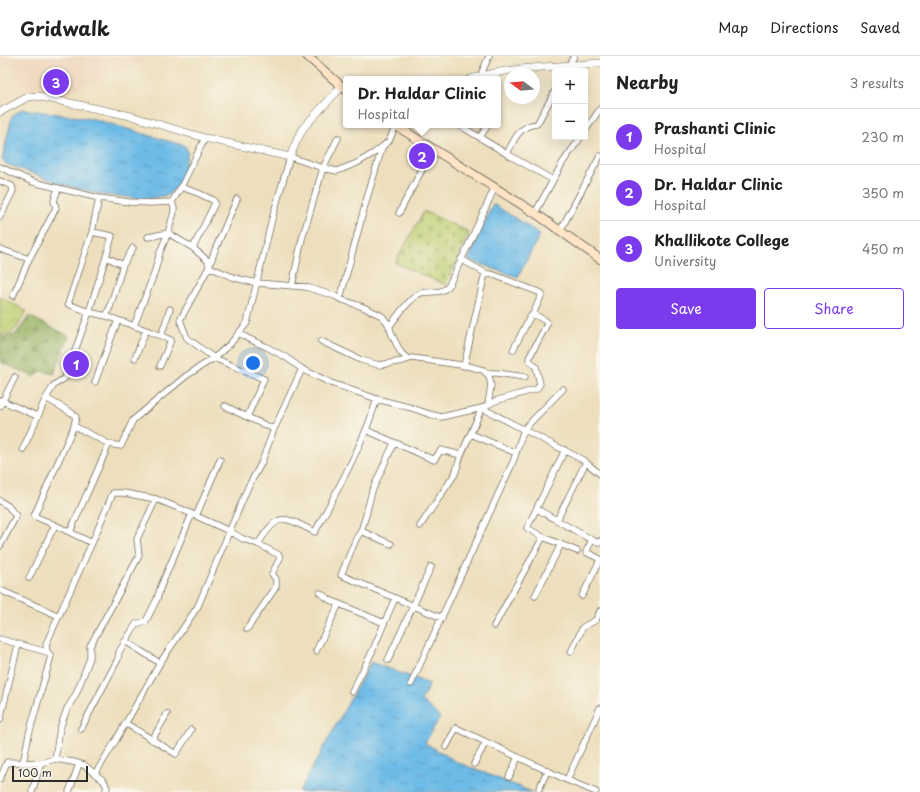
<!DOCTYPE html>
<html lang="en">
<head>
<meta charset="utf-8">
<style>
  body { margin:0; font-family:"Playpen Sans",sans-serif; background:#f2f2f2; color:#222 }
  .controls { position:absolute; right:12px; top:12px; display:grid; overflow:hidden; border-radius:4px; box-shadow:0 4px 16px #0002 }
  .controls button { width:36px; height:36px; display:grid; place-items:center; padding:0; border:0; border-bottom:1px solid #e0e0e0; background:#fff; color:#222; font:20px sans-serif }
  .compass { position:absolute; left:504px; top:12px; width:36px; height:36px; border-radius:50%; background:#fff; box-shadow:0 4px 16px #0002; rotate:286deg }
  .scale { position:absolute; left:12px; bottom:10px; width:76px; box-sizing:border-box; padding-left:4px; border:2px solid #2b2b2b; border-top:0; font-size:11px; line-height:14px; white-space:nowrap; color:#2b2b2b; -webkit-text-stroke:3px #fbf7ec; paint-order:stroke }
  .you { position:absolute; left:253px; top:307px; width:14px; height:14px; margin:-10px; border:3px solid #fff; border-radius:50%; background:#1a73e8; box-shadow:0 0 0 6px #1a73e833 }
  .badge { display:grid; place-items:center; width:26px; height:26px; border-radius:50%; background:#7c3aed; color:#fff; font-size:13px; font-weight:700 }
  .pin { position:absolute; translate:-50% -50%; border:2px solid #fff; box-shadow:0 1px 4px #0006 }
  .popup { position:absolute; left:343px; top:20px; width:158px; height:52px; box-sizing:border-box; display:grid; place-content:center; border-radius:4px; background:#fff; filter:drop-shadow(0 1px 3px #0005); font-size:13px; white-space:nowrap; color:#767676 }
  .popup b { font-size:15px; color:#222 }
  .popup::after { content:''; position:absolute; left:50%; top:100%; margin-left:-8px; border:8px solid transparent; border-top-color:#fff }
  .list { margin:0; padding:0; list-style:none }
  h2 { display:flex; justify-content:space-between; align-items:center; height:52px; margin:0; padding:0 16px; font-size:17px }
  h2 small { font-size:13px; font-weight:400; color:#767676 }
  .list li { display:grid; grid-template-columns:26px 1fr auto; gap:12px; align-items:center; box-sizing:border-box; height:56px; padding:0 16px; border-top:1px solid #e0e0e0 }
  .list b { display:block; font-size:15px; white-space:nowrap }
  .list p { margin:0; font-size:13px; white-space:nowrap; color:#767676 }
  .list em { font-size:13px; font-style:normal; color:#767676 }
  .actions { display:flex; gap:8px; padding:12px 16px }
  .actions a { flex:1; padding:9px 0; border:1px solid #7c3aed; border-radius:4px; text-align:center; font-size:14px; color:#7c3aed }
  .actions .main { background:#7c3aed; color:#fff }
  .map { position:relative; flex:none; width:600px; height:736px; overflow:hidden }
  header { display:flex; align-items:center; gap:24px; box-sizing:border-box; height:56px; padding:0 20px; background:#fff; border-bottom:1px solid #e0e0e0 }
  header strong { font-size:19px }
  nav { display:flex; gap:22px; margin-inline-start:auto; font-size:14px }
  main { display:flex }
  aside { flex:1; background:#fff }
  .map>svg:first-child { display:block }
  .built { fill:#efd6bb }
  .forest { fill:url(#forest-firs); stroke:#606e46 }
  .cemetery { fill:url(#cemetery-stones); stroke:#747c4d }
  .park { fill:url(#park-crowns); stroke:#747c4d }
  .water { fill:url(#water-ripples); stroke:#4c7389 }
  .lines { fill:none; stroke-linecap:round; stroke-linejoin:round }
  .minor-casing { stroke:#6f6a5e; stroke-width:7 }
  .tertiary-casing { stroke:#6f6a5e; stroke-width:8 }
  .secondary-casing { stroke:#6f6a5e; stroke-width:10 }
  .minor { stroke:#fff; stroke-width:5.5 }
  .tertiary { stroke:#fff; stroke-width:7 }
  .secondary { stroke:#ffe4c6; stroke-width:8 }
</style>
</head>
<body>
<header>
<strong>Gridwalk</strong>
<nav><a>Map</a><a>Directions</a><a>Saved</a></nav>
</header>
<main>
<div class="map">
<svg width="600" height="736" viewBox="0 0 600 736">
  <defs>
    <pattern id="forest-firs" width="22" height="20" patternUnits="userSpaceOnUse"><rect width="22" height="20" fill="#96b062"/><path d="M5 1l3.5 6h-7zM16 11l3.5 6h-7z" fill="#7b8f51"/></pattern>
    <pattern id="cemetery-stones" width="16" height="16" patternUnits="userSpaceOnUse"><rect width="16" height="16" fill="#becd6f"/><path d="M2 7V4a2 2 0 0 1 4 0v3zM10 15v-3a2 2 0 0 1 4 0v3z" fill="#a3b060"/></pattern>
    <pattern id="park-crowns" width="20" height="18" patternUnits="userSpaceOnUse"><rect width="20" height="18" fill="#becd6f"/><path d="M2 6a3 3 0 1 1 6 0M12 15a3 3 0 1 1 6 0" fill="none" stroke="#a3b060"/></pattern>
    <pattern id="water-ripples" width="26" height="14" patternUnits="userSpaceOnUse"><rect width="26" height="14" fill="#6dbbe7"/><path d="M2 4q2-2 4 0t4 0M15 11q2-2 4 0t4 0" fill="none" stroke="#5a98bb"/></pattern>
  </defs>
  <rect width="100%" height="100%" fill="#fbf7ec"/>
  <filter id="ink" filterUnits="userSpaceOnUse"><feTurbulence type="fractalNoise" baseFrequency=".025" numOctaves="2"/><feDisplacementMap in="SourceGraphic" scale="8" xChannelSelector="R" yChannelSelector="G"/><feConvolveMatrix kernelMatrix="1 2 1 2 8 2 1 2 1" color-interpolation-filters="sRGB"/></filter>
  <filter id="wash" filterUnits="userSpaceOnUse"><feTurbulence type="fractalNoise" baseFrequency=".012" numOctaves="4" result="noise"/><feDisplacementMap in="SourceGraphic" scale="16" xChannelSelector="R" yChannelSelector="G"/><feGaussianBlur stdDeviation="0.9" result="paint"/><feColorMatrix in="noise" values="0 0 0 0 0 0 0 0 0 0 0 0 0 0 0 0 0 1.4 0 .05"/><feComposite in="paint" operator="in"/></filter>
  <g filter="url(#wash)">
    <rect width="100%" height="100%" fill="#eddfbd"/>
    <path class="built" d="M0 0H141L143 6 55 42 26 40 11 12 2 9 0 5Z"/>
    <path class="forest" d="M29 260 69 280 54 318 41 315 35 321 0 306V281L15 279Z"/>
    <path class="cemetery" d="M424 155 469 176 446 229 395 207Z"/>
    <path class="park" d="M0 241 27 255 18 270 12 277 0 279Z"/>
    <path class="water" d="M22 53 94 63 185 90 188 96 180 128 168 139 147 143 104 139 61 128 6 108 2 104 12 60Z
      M493 148 540 178 518 221 468 204Z
      M371 606 430 628 421 644 440 661 425 687 457 706 532 736H299Z"/>
  </g>
  <g filter="url(#ink)">
    <g class="lines">
      <g class="minor-casing">
        <path id="minor" d="M566 15 574 0
          M479 23 489 0
          M459 69 507 98C514 83 520 69 537 68L555 35
          M585 75 600 53
          M480 81 488 69
          M507 98 553 124
          M0 111 33 126 99 142 129 146 150 147 172 146 181 131 205 82
          M0 125 12 130 13 135 0 161
          M181 131 198 137 213 144 215 147 193 192
          M99 142 92 176 68 248 89 256 106 260 146 274 171 284 160 310
          M237 143 215 194 209 211 180 264 187 282 214 302 264 323 247 361
          M399 157 433 93
          M535 157 563 106 581 81
          M560 175 600 100
          M92 176 112 180 106 201 123 209 110 251 106 260
          M148 181 168 177 193 192 208 205 209 211 235 222 257 227 306 231 335 240 340 243 363 251 382 260 389 269 392 279 401 297 408 303
          M0 193 29 203
          M461 203 485 217 494 219 541 237 542 238 533 258 530 261 513 294
          M123 209 133 192
          M292 230 302 183 323 112 338 82
          M13 240 29 203 56 152 54 145 58 132
          M340 243 365 149 382 92
          M134 270 154 218 160 196 168 177 174 156V152L172 146
          M389 271C396 262 410 241 421 237 430 234 439 239 448 231L467 192 495 131
          M239 277 247 282 267 291 287 302 302 313 331 327 377 343 412 352 429 358 441 361 482 352 495 345 537 333 540 328 536 311 529 304V302L547 268 546 265 533 258
          M161 280 170 253
          M321 285 361 304 379 309 403 305 412 302 468 310 483 314 489 320 491 329 488 348
          M135 302 146 274
          M464 310 485 217
          M486 317H497L525 321
          M95 326 118 264
          M46 342 72 357 76 361 74 370 34 460 55 469 92 487
          M0 344 37 360
          M0 350 15 321
          M225 350 247 361 274 373
          M482 352 583 404 600 418
          M74 370 109 388 121 390 133 364 186 320 214 302 230 288 247 267 272 163 290 101 323 112 337 115 357 107 374 97 382 91 389 85 396 69
          M366 374 434 404 441 394 461 399
          M471 378 516 397
          M23 393 46 342 54 329 65 322 89 256 106 201
          M565 394 527 472 543 481 577 495
          M0 445 8 450 16 460 0 490
          M537 453 592 484 599 487 600 485
          M196 460 220 404
          M557 464 586 406
          M420 470 455 418 461 399 482 352
          M361 475 356 483 341 519 442 562
          M70 476 109 388
          M592 484 586 496 600 503
          M258 488C279 454 284 461 315 476 333 443 351 410 365 376 370 365 373 354 377 343
          M391 488 361 475 366 459 372 435 394 387
          M29 522 55 469
          M0 534 9 538 59 560
          M320 537 330 544 384 567
          M535 540 561 488
          M582 540 600 504
          M494 570 543 481
          M0 583 47 596 51 600 29 678 23 707
          M125 585 160 607
          M316 595 339 548
          M47 596 46 588 51 577 92 487 113 437H124L156 443 181 453 229 475 243 483 258 488 279 499 280 502 272 518 276 523V531L247 573
          M571 596 583 571 596 564 600 555
          M388 604 413 550 431 511
          M411 628 513 406 524 373 563 333
          M352 636 372 596 395 542
          M0 664 18 589
          M125 667 176 698 191 674
          M81 673 118 603 119 596 136 568 146 565 157 543 161 530 192 458
          M152 684 167 658
          M446 691 456 672 567 724 596 736
          M55 703 60 672 67 653 76 638 90 602V590L139 500 137 483 156 443
          M474 708 486 686
          M95 718 116 684 160 607 198 550 248 431 261 408 274 373 302 313
          M509 721 518 701
          M0 723 7 706 41 707 55 703 73 706 84 709 95 718 104 725 107 732 105 736
          M567 724 600 652
          M539 733 547 715
          M32 736 41 707
          M69 736 79 708"/>
      </g>
      <g class="tertiary-casing">
        <path id="tertiary" d="M470 23C512 10 557 11 600 7
          M0 56 28 41 37 40 131 60 205 82 290 101 297 84 304 71 342 30"/>
      </g>
      <g class="secondary-casing">
        <path id="secondary" d="M307 0 346 34
          M395 69 535 157 600 203"/>
      </g>
      <use href="#minor" class="minor"/>
      <use href="#tertiary" class="tertiary"/>
      <use href="#secondary" class="secondary"/>
    </g>
  </g>
</svg>
<div class="controls">
<button>+</button>
<button>−</button>
</div>
<svg class="compass" viewBox="-18 -18 36 36"><path d="M0-13l5 13h-10z" fill="#e53935"/><path d="M0 13l5-13h-10z" fill="#767676"/></svg>
<div class="scale">100 m</div>
<div class="you"></div>
<div class="pin badge" style="left:76px;top:308px">1</div>
<div class="pin badge" style="left:422px;top:100px">2</div>
<div class="popup"><b>Dr. Haldar Clinic</b>Hospital</div>
<div class="pin badge" style="left:56px;top:26px">3</div>
</div>
<aside>
<h2>Nearby<small>3 results</small></h2>
<ul class="list">
<li><span class="badge">1</span><div><b>Prashanti Clinic</b><p>Hospital</p></div><em>230 m</em></li>
<li><span class="badge">2</span><div><b>Dr. Haldar Clinic</b><p>Hospital</p></div><em>350 m</em></li>
<li><span class="badge">3</span><div><b>Khallikote College</b><p>University</p></div><em>450 m</em></li>
</ul>
<div class="actions"><a class="main">Save</a><a>Share</a></div>
</aside>
</main>
</body>
</html>
